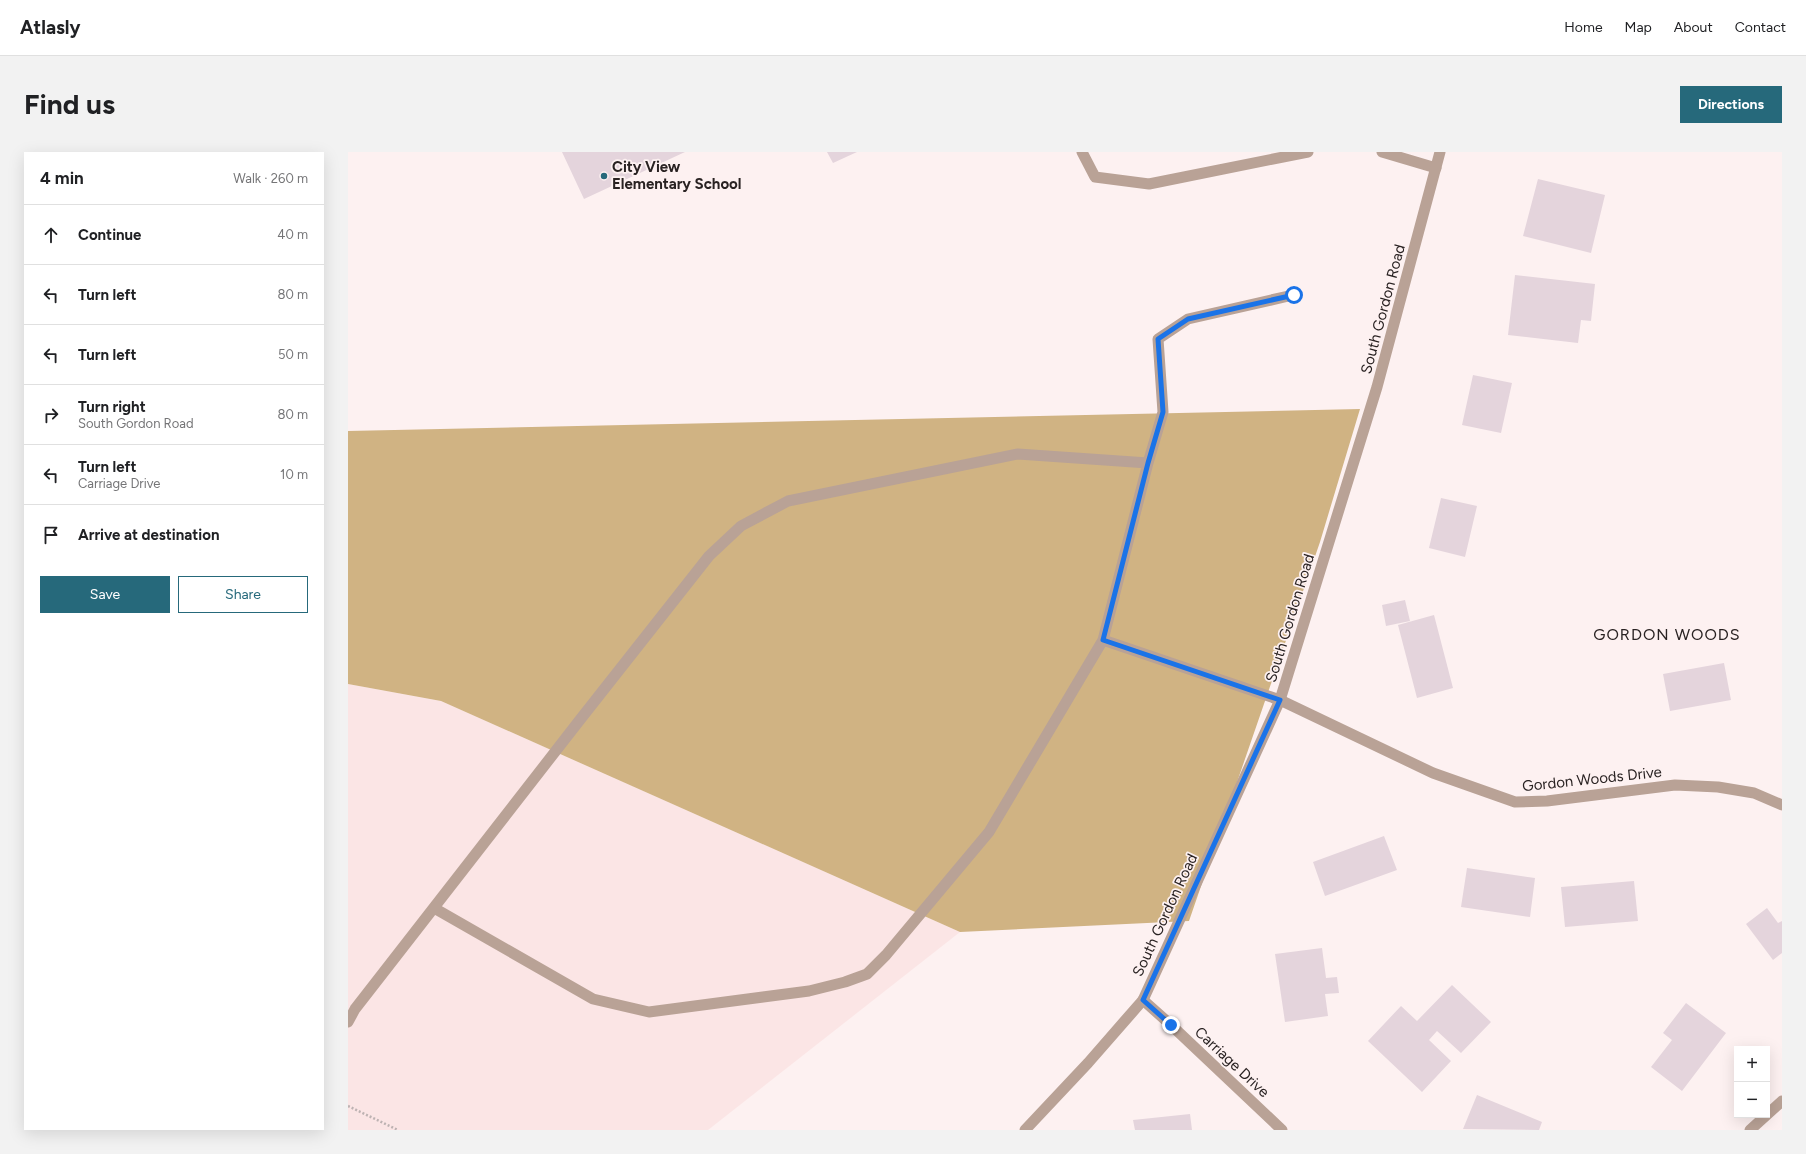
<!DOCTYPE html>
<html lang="en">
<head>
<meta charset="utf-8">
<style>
  body { margin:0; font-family:Figtree,sans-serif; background:#f2f2f2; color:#202124 }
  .controls { position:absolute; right:12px; bottom:12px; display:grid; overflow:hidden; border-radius:0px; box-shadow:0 4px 16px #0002 }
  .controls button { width:36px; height:36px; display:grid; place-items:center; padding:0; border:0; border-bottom:1px solid #e0e0e0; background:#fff; color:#202124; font:20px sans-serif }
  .stop { position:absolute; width:12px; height:12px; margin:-9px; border:3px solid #1a73e8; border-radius:50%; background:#fff }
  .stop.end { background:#1a73e8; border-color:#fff; box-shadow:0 1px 4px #0008 }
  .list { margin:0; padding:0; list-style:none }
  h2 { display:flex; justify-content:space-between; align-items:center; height:52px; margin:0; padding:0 16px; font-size:17px }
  h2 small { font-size:13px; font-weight:400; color:#757577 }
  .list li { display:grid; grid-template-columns:26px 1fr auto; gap:12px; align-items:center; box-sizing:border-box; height:60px; padding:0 16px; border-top:1px solid #e0e0e0 }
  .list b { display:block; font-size:15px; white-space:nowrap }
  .list p { margin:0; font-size:13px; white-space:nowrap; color:#757577 }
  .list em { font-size:13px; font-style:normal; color:#757577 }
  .actions { display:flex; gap:8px; padding:12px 16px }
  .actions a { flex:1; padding:9px 0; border:1px solid #26697b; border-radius:0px; text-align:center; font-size:14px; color:#26697b }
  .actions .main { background:#26697b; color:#fff }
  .icon { flex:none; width:22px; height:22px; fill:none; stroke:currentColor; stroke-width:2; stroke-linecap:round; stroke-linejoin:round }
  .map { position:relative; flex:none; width:1434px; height:978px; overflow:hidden; border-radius:0px }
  header { display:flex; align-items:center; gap:24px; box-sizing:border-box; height:56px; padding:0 20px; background:#fff; border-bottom:1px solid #e0e0e0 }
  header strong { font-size:19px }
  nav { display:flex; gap:22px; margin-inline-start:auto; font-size:14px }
  .intro { display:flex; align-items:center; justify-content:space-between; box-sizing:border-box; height:96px; padding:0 24px }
  h1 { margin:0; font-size:28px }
  .button { padding:10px 18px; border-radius:0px; background:#26697b; color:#fff; font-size:14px; font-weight:700 }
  main { display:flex; gap:24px; padding:0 24px }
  aside { flex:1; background:#fff; border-radius:0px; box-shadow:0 4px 16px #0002 }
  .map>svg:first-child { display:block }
  .built { fill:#fbe5e5 }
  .forest { fill:#d0b383 }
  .building { fill:#e4d4dc }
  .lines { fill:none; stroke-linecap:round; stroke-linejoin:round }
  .path { stroke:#bdb2b2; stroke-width:2.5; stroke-dasharray:2 2; stroke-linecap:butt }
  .service { stroke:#b9a296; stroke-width:11 }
  .minor { stroke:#b9a296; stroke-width:11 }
  .tertiary { stroke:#b9a296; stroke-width:11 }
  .route { stroke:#1a73e8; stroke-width:5 }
  .poi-dot { fill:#26697b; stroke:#fdf1f1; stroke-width:1.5 }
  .labels { text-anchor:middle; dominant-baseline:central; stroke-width:3.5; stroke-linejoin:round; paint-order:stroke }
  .poi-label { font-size:15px; font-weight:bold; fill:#292222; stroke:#fdf1f1; text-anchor:start }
  .street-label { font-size:15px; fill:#292222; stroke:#fdf1f1 }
  .neighbourhood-label { font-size:16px; letter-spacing:1px; fill:#292222; stroke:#fdf1f1 }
</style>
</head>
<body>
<header>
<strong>Atlasly</strong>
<nav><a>Home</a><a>Map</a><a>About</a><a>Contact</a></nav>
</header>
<div class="intro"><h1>Find us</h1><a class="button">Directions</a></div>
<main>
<aside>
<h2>4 min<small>Walk · 260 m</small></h2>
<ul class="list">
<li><svg class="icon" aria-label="ahead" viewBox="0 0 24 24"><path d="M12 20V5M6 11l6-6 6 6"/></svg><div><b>Continue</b></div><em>40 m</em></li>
<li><svg class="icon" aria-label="left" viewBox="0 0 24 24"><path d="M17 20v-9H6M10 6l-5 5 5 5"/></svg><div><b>Turn left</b></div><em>80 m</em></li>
<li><svg class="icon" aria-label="left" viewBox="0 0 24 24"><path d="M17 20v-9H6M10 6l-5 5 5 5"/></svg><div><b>Turn left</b></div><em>50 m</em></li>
<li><svg class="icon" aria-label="right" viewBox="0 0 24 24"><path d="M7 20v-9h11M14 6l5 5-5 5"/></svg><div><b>Turn right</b><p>South Gordon Road</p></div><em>80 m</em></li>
<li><svg class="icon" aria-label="left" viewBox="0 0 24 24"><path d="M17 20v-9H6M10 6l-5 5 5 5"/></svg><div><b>Turn left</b><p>Carriage Drive</p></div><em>10 m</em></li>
<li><svg class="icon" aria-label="arrive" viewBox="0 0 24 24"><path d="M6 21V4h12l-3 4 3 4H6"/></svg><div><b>Arrive at destination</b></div></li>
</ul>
<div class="actions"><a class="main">Save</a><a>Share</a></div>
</aside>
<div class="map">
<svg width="1434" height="978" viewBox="0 0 1434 978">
  <rect width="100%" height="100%" fill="#fdf1f1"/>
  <path class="built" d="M0 532 93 549 612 780 360 978H0Z"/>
  <path class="forest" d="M1012 257 972 390 841 769 612 780 93 549 0 532V279Z"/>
  <path class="building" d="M214 0H337L236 47Z
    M479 0H509L485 11Z
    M1190 27 1257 43 1243 101 1175 84Z
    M1167 123 1247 132 1243 169 1233 168 1230 191 1160 183Z
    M1125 223 1164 231 1153 281 1114 273Z
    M1093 346 1129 354 1117 405 1081 396Z
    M1057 448 1062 469 1038 474 1034 453Z
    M1086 463 1105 536 1069 546 1050 473Z
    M1376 511 1383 548 1322 559 1315 522Z
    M1036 684 1049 718 977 744 965 710Z
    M1119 716 1187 726 1182 765 1113 755Z
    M1286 729 1290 769 1217 775 1213 735Z
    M1419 756 1430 771 1434 769V801L1425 808 1398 772Z
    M974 796 978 826 989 825 991 841 977 842 980 864 937 870 927 802Z
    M1104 833 1143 870 1113 901 1089 879 1081 888 1103 909 1074 940 1020 889 1053 854 1069 869Z
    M1338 851 1378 881 1334 939 1303 915 1324 888 1315 881Z
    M1129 943 1194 970 1191 978 1115 977Z
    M842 962 844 978H787L785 968Z"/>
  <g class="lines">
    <path class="path" d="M0 954 50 978"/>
    <path class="service" d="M734 0 747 25 801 32 960 0
      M1034 0 1088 16
      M800 311 815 260 810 187 840 167 945 143
      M755 488 932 548
      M0 870 7 857 231 569 361 404 393 374 440 349 670 302 800 311 755 488 641 680 538 803 519 822 497 830 461 839 301 860 245 847 86 756"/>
    <path class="minor" d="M932 548 1085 621 1167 650 1199 649 1327 633 1370 635 1406 641 1434 653
      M795 848 823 873 934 978
      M1402 978 1434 949"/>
    <path class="tertiary" d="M677 978 740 911 795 848 932 548 1029 235 1092 0"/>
  </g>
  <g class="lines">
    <path class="route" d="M823 873 795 848 932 548 755 488 800 311 815 260 810 187 840 167 946 143"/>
  </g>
  <circle class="poi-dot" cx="256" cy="24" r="4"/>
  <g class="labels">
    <g class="poi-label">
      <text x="264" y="15">City View<tspan x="264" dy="17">Elementary School</tspan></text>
    </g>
    <g class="street-label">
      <text transform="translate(1035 157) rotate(-75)">South Gordon Road</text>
      <text transform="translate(942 466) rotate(-73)">South Gordon Road</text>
      <text transform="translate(1244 627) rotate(-6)">Gordon Woods Drive</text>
      <text transform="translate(817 763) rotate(-65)">South Gordon Road</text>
      <text transform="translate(884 910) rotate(43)">Carriage Drive</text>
    </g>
    <g class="neighbourhood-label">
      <text x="1319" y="482">GORDON WOODS</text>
    </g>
  </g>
</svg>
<div class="controls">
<button>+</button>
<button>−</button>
</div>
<div class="stop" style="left:946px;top:143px"></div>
<div class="stop end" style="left:823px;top:873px"></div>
</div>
</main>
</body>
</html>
